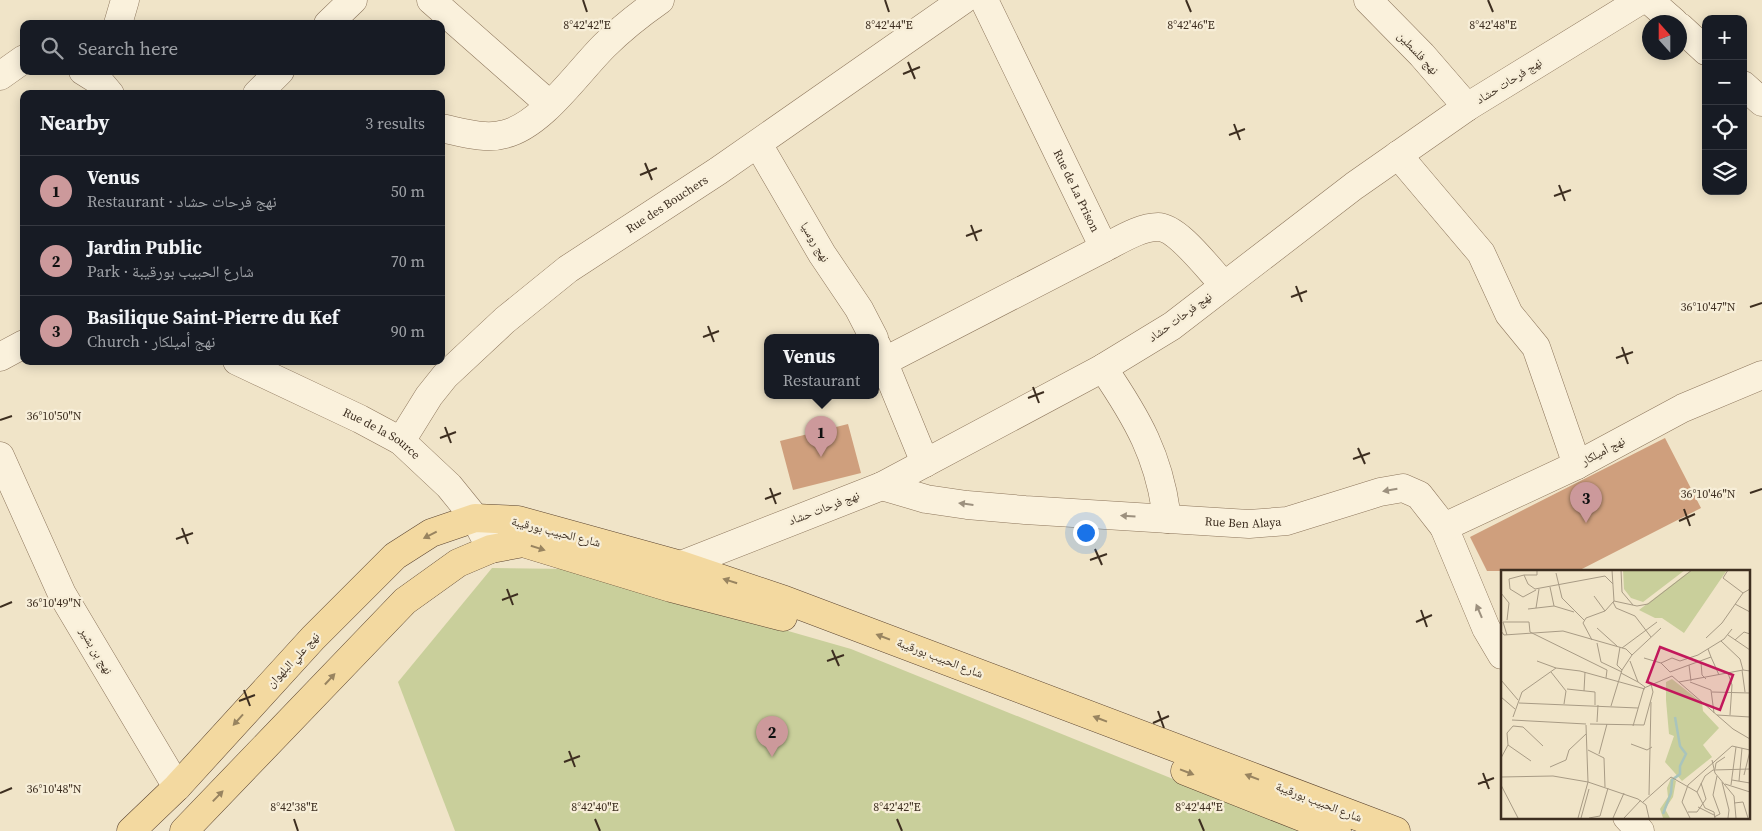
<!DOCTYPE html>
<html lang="en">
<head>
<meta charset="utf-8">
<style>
  body { margin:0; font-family:"Source Serif 4","Noto Naskh Arabic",serif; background:#20242c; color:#f1f3f6 }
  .controls { position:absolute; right:15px; top:15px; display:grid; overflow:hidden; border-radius:10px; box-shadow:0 2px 12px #0003 }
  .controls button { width:45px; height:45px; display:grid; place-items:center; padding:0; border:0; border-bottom:1px solid #363941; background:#171b24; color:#f1f3f6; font:25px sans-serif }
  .compass { position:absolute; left:1642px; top:15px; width:45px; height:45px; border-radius:50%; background:#171b24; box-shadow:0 2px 12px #0003; rotate:339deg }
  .you { position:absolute; left:1085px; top:532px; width:18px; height:18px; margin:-12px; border:4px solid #fff; border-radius:50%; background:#1a73e8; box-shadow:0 0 0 8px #1a73e833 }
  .badge { display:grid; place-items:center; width:32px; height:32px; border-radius:50%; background:#cc999b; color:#111; font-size:16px; font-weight:700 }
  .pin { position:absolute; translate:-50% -41px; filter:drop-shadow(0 1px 2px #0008) }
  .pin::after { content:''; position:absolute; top:26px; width:18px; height:15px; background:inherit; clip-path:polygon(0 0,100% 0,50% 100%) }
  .popup { position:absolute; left:764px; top:334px; width:115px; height:65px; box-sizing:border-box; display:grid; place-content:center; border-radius:10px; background:#171b24; filter:drop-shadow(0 1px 4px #0005); font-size:16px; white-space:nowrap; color:#9ea1a6 }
  .popup b { font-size:19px; color:#f1f3f6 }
  .popup::after { content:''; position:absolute; left:50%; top:100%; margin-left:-10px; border:10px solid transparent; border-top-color:#171b24 }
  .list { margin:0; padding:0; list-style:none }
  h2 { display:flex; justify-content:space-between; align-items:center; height:65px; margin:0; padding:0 20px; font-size:21px }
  h2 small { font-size:16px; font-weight:400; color:#9ea1a6 }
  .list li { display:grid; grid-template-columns:32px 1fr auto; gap:15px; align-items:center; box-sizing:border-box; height:70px; padding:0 20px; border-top:1px solid #363941 }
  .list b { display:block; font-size:19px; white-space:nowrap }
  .list p { margin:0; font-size:16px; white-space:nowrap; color:#9ea1a6 }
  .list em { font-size:16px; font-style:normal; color:#9ea1a6 }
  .icon { flex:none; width:28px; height:28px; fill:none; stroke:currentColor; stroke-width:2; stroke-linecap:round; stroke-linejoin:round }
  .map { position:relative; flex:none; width:1762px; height:831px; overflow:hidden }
  .search { position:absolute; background:#171b24; box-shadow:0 2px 12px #0003; left:20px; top:20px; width:425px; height:55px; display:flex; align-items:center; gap:12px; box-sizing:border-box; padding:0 18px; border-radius:10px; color:#9ea1a6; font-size:19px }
  .panel { position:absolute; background:#171b24; box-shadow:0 2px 12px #0003; left:20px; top:90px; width:425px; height:275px; border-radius:10px }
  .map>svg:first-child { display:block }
  .green { fill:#c9cf9b }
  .building { fill:#cf9f7d }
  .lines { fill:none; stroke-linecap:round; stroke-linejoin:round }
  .minor-casing { stroke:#8d765c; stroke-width:29 }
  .major-casing { stroke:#5b4430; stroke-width:29 }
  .minor { stroke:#faf1dc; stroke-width:28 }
  .major { stroke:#f3d9a0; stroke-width:28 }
  .oneway { fill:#9c907e }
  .oneway2 { fill:#988460 }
  .ticks { fill:none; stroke:#3d2e20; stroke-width:2 }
  .labels { text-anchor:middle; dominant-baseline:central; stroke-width:4.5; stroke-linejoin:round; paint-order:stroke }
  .street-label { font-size:12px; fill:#3d2e20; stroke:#f7eed8 }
  .inset-river { fill:none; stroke:#a9c4bc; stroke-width:2.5 }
  .inset-road { fill:none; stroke:#a89b85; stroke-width:1 }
  .view { fill:#c2185b; fill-opacity:0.15; stroke:#c2185b; stroke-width:2.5 }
  .inset-edge { fill:none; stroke:#3d2e20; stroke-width:2.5 }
  .ticks-label { font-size:12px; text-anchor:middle; fill:#3d2e20; stroke:#f7eed8; stroke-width:4.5; stroke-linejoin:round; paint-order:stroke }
</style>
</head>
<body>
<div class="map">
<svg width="1762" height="831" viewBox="0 0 1762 831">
  <rect width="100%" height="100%" fill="#f0e4c8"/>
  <path class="green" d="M492 568 573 569 851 649 1302 831H455L398 682Z"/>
  <path class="building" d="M848 424 861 473 793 490 780 441Z
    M1665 438 1701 508 1578 571H1487L1470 537Z"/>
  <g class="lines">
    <g class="minor-casing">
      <g id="minor">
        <path d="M431 0 549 104"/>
        <path id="s1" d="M984 0 1104 248C1120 240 1140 227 1158 227 1178 227 1210 271 1224 285"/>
        <path d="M1368 0 1422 55 1467 107"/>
        <path d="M1649 0 1674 22"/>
        <path d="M118 24 125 0"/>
        <path d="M328 24 353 0"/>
        <path d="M1680 27 1706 51"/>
        <path d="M83 71 99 81 110 94"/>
        <path d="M0 76 24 59"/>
        <path d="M1743 85 1762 102"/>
        <path d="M257 94 280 71"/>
        <path d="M441 128C461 132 485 140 505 134 542 125 577 73 604 46 621 29 640 14 660 0"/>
        <path d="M758 144 822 254 859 309 874 338"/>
        <path d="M1398 155 1481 253 1509 314 1536 347 1577 465"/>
        <path d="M877 346 925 463"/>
        <path d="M0 357 24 344"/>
        <path id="s2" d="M237 361 360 419 401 441 449 486 475 518 491 549"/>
        <path d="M883 362 1104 248"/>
        <path d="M1103 368C1137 418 1160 457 1167 519"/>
        <path id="s3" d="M401 441 429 396 445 376 505 320 568 269 718 171 963 0"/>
        <path d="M0 456 62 594 177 787"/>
        <path id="s4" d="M882 486 926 499 967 505 1025 510 1249 524 1287 521 1380 492 1403 488 1419 495 1444 527 1486 628 1502 655"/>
        <path d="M1444 527 1577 465 1683 408 1762 375"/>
        <path d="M674 581 681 565 882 486 1103 368 1172 326 1354 186 1467 107 1641 0"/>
        <path d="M1627 817 1640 831"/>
      </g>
    </g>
    <g class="major-casing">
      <path id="major" d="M1185 771 1337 831
        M131 831 177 787 313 638 395 556 431 533 475 518 518 520 681 565 785 600 1396 831
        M184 831 405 601 458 563 491 549 523 543 671 588 783 617"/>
    </g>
    <use href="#minor" class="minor"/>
    <use href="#major" class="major"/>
  </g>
  <defs><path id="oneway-solid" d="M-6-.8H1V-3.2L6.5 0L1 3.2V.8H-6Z" transform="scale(1.25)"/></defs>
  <g class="oneway">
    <use href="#oneway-solid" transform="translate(1390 490) rotate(170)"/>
    <use href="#oneway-solid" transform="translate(966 504) rotate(-173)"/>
    <use href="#oneway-solid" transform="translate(1128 516) rotate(-177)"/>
    <use href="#oneway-solid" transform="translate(1479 611) rotate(-113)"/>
  </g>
  <g class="oneway2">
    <use href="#oneway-solid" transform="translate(430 535) rotate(153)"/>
    <use href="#oneway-solid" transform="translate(538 548) rotate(17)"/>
    <use href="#oneway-solid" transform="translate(730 581) rotate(-162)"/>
    <use href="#oneway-solid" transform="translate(883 637) rotate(-159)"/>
    <use href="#oneway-solid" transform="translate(330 679) rotate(-47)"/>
    <use href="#oneway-solid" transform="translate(1100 719) rotate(-159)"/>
    <use href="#oneway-solid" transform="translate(238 720) rotate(132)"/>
    <use href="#oneway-solid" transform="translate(1187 772) rotate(21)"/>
    <use href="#oneway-solid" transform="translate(1252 777) rotate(-159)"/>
    <use href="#oneway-solid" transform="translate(218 796) rotate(-46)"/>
  </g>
  <path class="ticks" d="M583 0 587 12M885 0 889 12M1186 0 1191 12M1488 0 1493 12M908 62 915 79M903 74 920 67M1234 124 1240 140M1229 135 1245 129M645 163 652 180M640 175 657 168M1559 185 1565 201M1554 196 1571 190M971 225 977 241M966 236 982 230M1296 286 1302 302M1291 297 1307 291M1750 307 1762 303M708 326 714 342M703 337 719 331M1622 347 1628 364M1616 358 1633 352M1033 387 1039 403M1028 398 1044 392M0 420 12 416M445 427 451 443M440 438 456 432M1358 448 1365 464M1353 459 1370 453M770 488 776 504M1750 493 1762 489M765 499 781 493M1684 509 1690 526M1679 521 1695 514M182 528 188 544M176 539 193 533M1095 549 1102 565M1090 560 1107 554M507 589 513 605M502 600 518 594M0 607 12 602M1421 610 1427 627M1416 622 1432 615M832 650 839 666M827 661 844 655M244 690 250 706M239 701 255 695M1158 711 1164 728M1153 723 1169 716M569 751 575 767M564 762 580 756M1483 773 1489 789M1478 784 1494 778M0 793 12 788M294 819 298 831M595 819 600 831M897 819 902 831M1199 819 1204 831"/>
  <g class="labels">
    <g class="street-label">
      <text transform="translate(1418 53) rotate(47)">نهج فلسطين</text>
      <text transform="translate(1509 81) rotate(-32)">نهج فرحات حشاد</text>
      <text stroke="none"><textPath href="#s1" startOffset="212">Rue de La Prison</textPath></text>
      <text stroke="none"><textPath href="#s3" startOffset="360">Rue des Bouchers</textPath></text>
      <text transform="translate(815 242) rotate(59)">نهج روسيا</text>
      <text transform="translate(1180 317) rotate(-36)">نهج فرحات حشاد</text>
      <text stroke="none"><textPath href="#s2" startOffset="162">Rue de la Source</textPath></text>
      <text transform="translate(1603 451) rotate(-28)">نهج أميلكار</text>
      <text transform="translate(824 508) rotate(-21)">نهج فرحات حشاد</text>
      <text stroke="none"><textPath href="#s4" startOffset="364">Rue Ben Alaya</textPath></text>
      <text transform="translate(556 532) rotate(14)">شارع الحبيب بورقيبة</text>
      <text transform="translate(96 651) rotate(59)">نهج بن بشير</text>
      <text transform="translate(940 658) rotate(21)">شارع الحبيب بورقيبة</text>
      <text transform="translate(293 660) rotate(-47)">نهج علي البلهوان</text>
      <text transform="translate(1319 802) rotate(21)">شارع الحبيب بورقيبة</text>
    </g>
  </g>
  <g transform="translate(1501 570)">
    <rect width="249" height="249" fill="#f0e4c8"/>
    <path d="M122 0H184L142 32 130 28 123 19ZM190 0H226L183 63 161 48H154L138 40ZM171 109 201 133 202 141 218 158 202 175 211 187 181 211 164 192 173 166 168 164 165 130V112ZM170 208 175 211 172 227 164 239 169 248H162L159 239 167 227 166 218Z" fill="#c9cf9b"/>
    <path class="inset-river" d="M162 244 170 223 171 210 179 204V196L185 184 179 176 174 147"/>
    <path class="inset-road" d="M36 0V5H23L27 14 34 19 104 6 112 14M120 0 121 22 132 35M227 0 222 8 242 23M55 3 61 28 83 50M23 5 8 9 9 19 22 27 35 20M49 17 53 36M0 23 8 33 6 50M93 26 104 41M113 31 136 36 147 34 191 0M112 32 115 38 134 46 150 67M234 34 249 42M35 38 38 19M27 39 53 36 73 42M96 58 116 76M0 61 3 65 62 61 125 79 131 85M6 65 2 52H28L29 62 106 100 105 108M227 65 249 80M205 68 221 53 242 23 249 19M91 70 82 53 85 48 104 41 113 31 111 0M234 70 243 62 249 64M220 71 239 89 242 100M96 73 100 92 121 102M119 77 116 95 121 100M121 78 156 52M210 87 218 105M143 88 160 93 169 102M36 91 55 98M129 91 137 112 144 117M200 92 201 105 205 109M160 93 171 88 179 91 197 85 223 69 231 59M188 95 190 111M241 100 244 122M50 102 65 121 63 134M169 102 210 87 207 79M120 103 137 112M227 103 231 115 229 145M0 110 17 130M178 112 242 100 249 101M189 112 210 120 213 143M66 119 94 122V135M83 121 84 102M211 122 249 123M0 127 14 139M18 133 137 138M110 136 121 100 131 85 160 58M216 145 249 147M12 147 21 122 55 98 79 101 144 119M11 150 85 154M96 152 97 135M89 154 143 155 152 122 150 114M132 156 143 118 171 106 232 159 249 169M130 174 146 180 151 177M7 175 30 191M231 176 249 180M87 180 103 188 104 217M98 184 106 154M0 188 7 175 6 163 12 156 22 157 42 176M211 190 214 203 233 226 235 248M49 197 65 190 68 180 85 164M214 199 215 193 224 187M243 205 249 181M0 207 52 206 87 212 137 229 145 235 148 248M231 210 249 213M238 211 241 178M221 212 228 240 227 248M224 214 249 222M0 215 17 248M230 215 235 177M196 222 204 206 212 200 249 199M148 225 150 132M142 232 170 207 196 222 204 238 213 242 214 248M233 233 242 232 247 248M197 237 213 245M187 242H196L205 229 200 213M213 247 219 244 212 225 216 206M77 248 87 212 85 155M80 248 88 219M88 248 99 246 107 218M112 248 123 223M123 248 140 230M189 248 181 232 187 215 231 176"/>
    <path class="view" d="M159 77 232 105 219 140 146 112Z"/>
    <rect width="249" height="249" class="inset-edge"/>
  </g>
  <g class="ticks-label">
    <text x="587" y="29">8°42'42"E</text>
    <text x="889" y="29">8°42'44"E</text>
    <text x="1191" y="29">8°42'46"E</text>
    <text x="1493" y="29">8°42'48"E</text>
    <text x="1708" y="311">36°10'47"N</text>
    <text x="54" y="420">36°10'50"N</text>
    <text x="1708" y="498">36°10'46"N</text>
    <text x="54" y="607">36°10'49"N</text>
    <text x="54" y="793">36°10'48"N</text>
    <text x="294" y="811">8°42'38"E</text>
    <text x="595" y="811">8°42'40"E</text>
    <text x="897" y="811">8°42'42"E</text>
    <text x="1199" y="811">8°42'44"E</text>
  </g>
</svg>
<div class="controls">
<button>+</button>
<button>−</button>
<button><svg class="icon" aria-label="locate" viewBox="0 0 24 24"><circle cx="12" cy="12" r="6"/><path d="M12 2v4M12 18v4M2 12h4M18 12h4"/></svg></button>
<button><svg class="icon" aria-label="layers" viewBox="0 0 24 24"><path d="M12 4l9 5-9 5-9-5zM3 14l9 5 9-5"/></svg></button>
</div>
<svg class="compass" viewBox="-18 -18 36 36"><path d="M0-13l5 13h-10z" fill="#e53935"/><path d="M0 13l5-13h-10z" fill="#9ea1a6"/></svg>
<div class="you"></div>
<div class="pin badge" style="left:821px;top:457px">1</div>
<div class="popup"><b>Venus</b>Restaurant</div>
<div class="pin badge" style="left:772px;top:757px">2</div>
<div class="pin badge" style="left:1586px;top:523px">3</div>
<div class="search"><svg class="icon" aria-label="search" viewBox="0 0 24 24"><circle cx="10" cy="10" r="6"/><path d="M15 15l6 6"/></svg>Search here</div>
<section class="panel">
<h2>Nearby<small>3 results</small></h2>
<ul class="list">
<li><span class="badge">1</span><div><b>Venus</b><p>Restaurant · نهج فرحات حشاد</p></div><em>50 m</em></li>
<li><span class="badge">2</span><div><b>Jardin Public</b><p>Park · شارع الحبيب بورقيبة</p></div><em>70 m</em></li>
<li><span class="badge">3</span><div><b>Basilique Saint-Pierre du Kef</b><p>Church · نهج أميلكار</p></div><em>90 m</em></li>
</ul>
</section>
</div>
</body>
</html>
